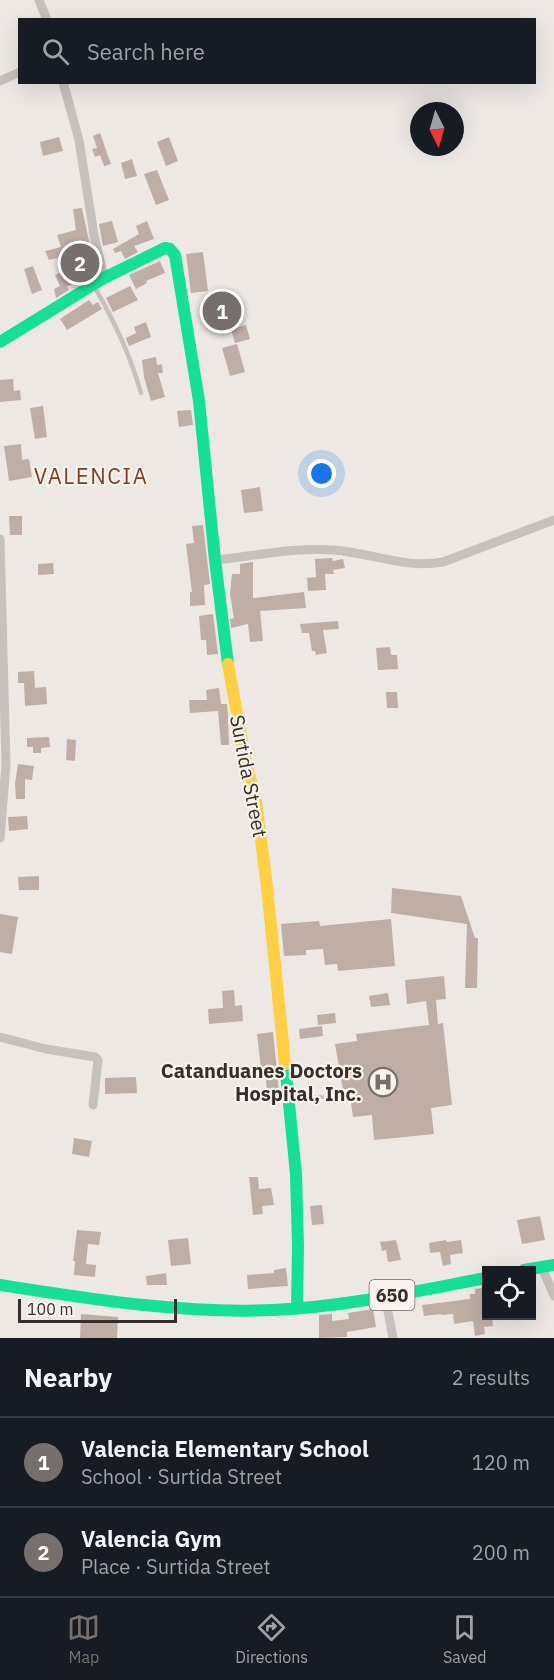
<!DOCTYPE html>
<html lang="en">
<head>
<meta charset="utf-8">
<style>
  body { margin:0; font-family:"IBM Plex Sans",sans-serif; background:#20242c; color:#f1f3f6 }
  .controls { position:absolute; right:18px; bottom:18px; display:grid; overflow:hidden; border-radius:0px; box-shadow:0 6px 24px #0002 }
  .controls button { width:54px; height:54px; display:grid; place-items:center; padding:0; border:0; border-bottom:2px solid #363941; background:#171b24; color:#f1f3f6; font:30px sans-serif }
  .compass { position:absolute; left:410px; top:102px; width:54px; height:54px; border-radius:50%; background:#171b24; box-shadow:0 6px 24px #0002; rotate:175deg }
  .scale { position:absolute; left:18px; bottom:15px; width:159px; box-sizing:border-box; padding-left:6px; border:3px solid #372e2a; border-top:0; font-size:16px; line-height:21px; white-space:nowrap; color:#372e2a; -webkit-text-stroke:4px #f9f3eb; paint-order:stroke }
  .you { position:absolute; left:322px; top:474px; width:21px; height:21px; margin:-15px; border:4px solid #fff; border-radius:50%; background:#1a73e8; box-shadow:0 0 0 9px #1a73e833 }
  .badge { display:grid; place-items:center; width:39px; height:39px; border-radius:50%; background:#776f6b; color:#fff; font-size:20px; font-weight:700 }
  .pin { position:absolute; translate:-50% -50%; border:3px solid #fff; box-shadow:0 2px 6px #0006 }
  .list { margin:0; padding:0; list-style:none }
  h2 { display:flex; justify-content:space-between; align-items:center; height:78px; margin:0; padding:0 24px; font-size:26px }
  h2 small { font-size:20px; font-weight:400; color:#9ea1a6 }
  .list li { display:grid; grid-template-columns:39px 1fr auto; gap:18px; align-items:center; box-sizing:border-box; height:90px; padding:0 24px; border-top:2px solid #363941 }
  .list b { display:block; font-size:22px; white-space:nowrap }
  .list p { margin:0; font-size:20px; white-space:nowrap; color:#9ea1a6 }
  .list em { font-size:20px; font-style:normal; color:#9ea1a6 }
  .icon { flex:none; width:33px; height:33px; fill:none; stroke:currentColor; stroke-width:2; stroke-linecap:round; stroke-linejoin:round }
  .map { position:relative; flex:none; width:554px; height:1338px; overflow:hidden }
  .search { position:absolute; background:#171b24; box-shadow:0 6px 24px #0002; left:18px; right:18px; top:18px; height:66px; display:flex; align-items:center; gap:15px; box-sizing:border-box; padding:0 21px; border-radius:0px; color:#9ea1a6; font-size:22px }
  .sheet { height:258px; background:#171b24 }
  nav { display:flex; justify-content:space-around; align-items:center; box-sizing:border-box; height:84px; border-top:2px solid #363941; background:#171b24; font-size:16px; color:#9ea1a6 }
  nav a { display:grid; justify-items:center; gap:3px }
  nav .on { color:#776f6b }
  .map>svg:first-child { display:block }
  .building { fill:#bfaea6 }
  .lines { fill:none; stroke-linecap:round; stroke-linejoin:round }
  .lane { stroke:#c6c1bc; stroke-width:4.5 }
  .street { stroke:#c6c1bc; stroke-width:9 }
  .fast { stroke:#16e098; stroke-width:12 }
  .slow { stroke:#ffcf43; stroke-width:12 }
  .labels { text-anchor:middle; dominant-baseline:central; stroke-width:4.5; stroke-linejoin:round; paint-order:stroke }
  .shield { fill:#f9f3eb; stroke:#716964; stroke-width:1.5 }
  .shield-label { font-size:18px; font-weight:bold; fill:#372e2a }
  .street-label { font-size:20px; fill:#372e2a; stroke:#f9f3eb }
  .poi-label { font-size:20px; font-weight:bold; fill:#372e2a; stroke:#f9f3eb; text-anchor:end }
  .quarter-label { font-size:22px; letter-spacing:1.5px; fill:#804028; stroke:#f9f3eb }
</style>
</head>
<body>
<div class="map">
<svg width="554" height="1338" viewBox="0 0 554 1338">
  <rect width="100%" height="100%" fill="#ede8e3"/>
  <path class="building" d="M100 133 111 164 104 166 100 155 95 157 92 149 97 148 93 136Z
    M59 137 63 151 43 156 40 142Z
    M169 137 178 161 166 166 157 142Z
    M132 159 137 176 125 179 121 163Z
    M157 170 169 200 156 205 144 174Z
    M82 208 91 250 49 260 45 251 61 247 57 235 76 230 73 209Z
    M112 221 118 242 103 246 99 224Z
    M147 221 154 239 134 246 138 252 125 259 121 251 115 253 113 249 139 234 136 226Z
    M203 252 208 291 191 293 186 254Z
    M93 258 96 273 82 282 67 286 69 290 56 298 54 289 60 286 55 275Z
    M160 261 165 273 146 281 147 283 136 289 129 275Z
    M33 266 42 290 32 294 24 269Z
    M130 286 138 300 113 312 106 298Z
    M222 289 232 327 219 331 209 293Z
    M89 300 93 305 98 302 102 309 67 330 60 319Z
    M146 322 151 337 129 346 126 338 136 333 134 327Z
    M246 325 250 339 235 343 231 329Z
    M237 344 245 372 230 376 222 348Z
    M156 357 157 365 162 364 163 373H158L165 397 151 401 144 377 142 360Z
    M13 379 14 391 20 390 21 400 0 402V380Z
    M43 406 47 437 35 439 30 408Z
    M191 410 193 425 179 427 177 411Z
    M21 444 22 460 29 459 32 477 9 481 4 446Z
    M260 487 263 511 244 513 241 490Z
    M9 516H22V535H10Z
    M203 525 210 584 204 585 205 605 190 606V592H192L186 544 194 543 192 526Z
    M332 558 333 561 343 559 345 568 333 570 334 574H325L326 590 308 591 307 578 316 577 315 559Z
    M253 562V598L304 592 306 608 260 611 263 641 250 642 248 624 231 628 230 619 234 618 230 594 232 574H240V564Z
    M53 563 54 574 38 575V564Z
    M213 614 218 654 207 655 206 640H201L199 616Z
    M338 621 339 629 323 630 327 653 316 655 315 651H312L309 633H302L300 624Z
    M390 647 391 655H397L398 669 378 670 376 648Z
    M34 671 35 688 46 687 47 704 25 706 24 683H18V672Z
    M219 688 221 704H227L228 714 229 745H221L218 711 190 713 189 700H207L206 690Z
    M386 692H397L398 708H387Z
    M49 737 50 747 41 748V753H33V747H27V738Z
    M67 739 76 740 75 761 66 760Z
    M18 764 34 766 32 780 25 779V799H16L15 783Z
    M27 816 28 829 9 831 8 817Z
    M39 876V890H19L18 877Z
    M392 888 461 896 475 938H478L477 988H465L467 924 391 913Z
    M0 914 18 917 12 954 0 952Z
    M391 919 395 966 338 971 337 964 325 965 323 949 306 950V955L284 956 281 924 319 921 320 926Z
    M444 976 446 999 436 1000 438 1024 443 1023 452 1105 431 1108 434 1134 374 1140 372 1115 353 1117 349 1089 343 1090 335 1044 357 1041 356 1034 429 1025 426 1001 407 1004 405 980Z
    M234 990 235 1006 242 1005 243 1021 209 1024 208 1009 223 1008 222 991Z
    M388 993 390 1005 371 1007 369 996Z
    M335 1013 336 1023 318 1025 317 1015Z
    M322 1026 323 1036 300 1039 299 1029Z
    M273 1032 280 1102 265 1103 264 1092H267L265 1069H261L257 1034Z
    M136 1077 137 1093 105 1094V1078Z
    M74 1138 92 1141 89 1157 72 1154Z
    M249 1177H258L259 1189 271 1188 274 1205 262 1206 263 1214 253 1215Z
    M322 1205 324 1224 312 1225 310 1206Z
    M540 1216 545 1240 522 1244 517 1220Z
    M77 1230 101 1232 99 1245 88 1244 86 1264 96 1265 95 1277 74 1275 75 1261H73Z
    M188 1238 191 1264 171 1266 168 1240Z
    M396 1240 401 1260 388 1262 386 1250 382 1251 380 1242Z
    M446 1240 447 1242 461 1240 463 1253 450 1255 451 1264 443 1266 440 1252 430 1253 429 1243Z
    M286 1268 288 1286 248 1289 247 1275 274 1273V1270Z
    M166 1273 167 1285H147L146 1276Z
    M483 1288 486 1313V1316H492L493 1326 484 1327 485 1334 475 1336 473 1321 454 1324 453 1314 441 1315V1314L424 1316 422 1305 470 1299V1294H475V1289Z
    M373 1309 376 1327 347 1332V1337L319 1338V1315L332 1314V1321L349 1319 348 1313Z
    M81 1314 118 1317 117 1338H80Z"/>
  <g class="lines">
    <path class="lane" d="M94 286C115 322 130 354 141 393
      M289 1099 322 1097"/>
    <path class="street" d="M39 0 47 20
      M0 81 20 72
      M63 82 79 140 94 235 104 278
      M0 539 6 765 0 838
      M215 560C254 556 295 547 334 550 371 553 406 569 443 562L554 520
      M0 1037 46 1049 95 1057 98 1060 93 1105
      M542 1267 554 1296
      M385 1296 393 1338"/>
    <path class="fast" d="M0 342 104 278 165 248 170 249 175 255 199 401 215 560 228 664
      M285 1064 296 1174 298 1246 297 1309
      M524 1270 554 1265
      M0 1285C91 1299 181 1314 273 1310 345 1307 416 1291 486 1278"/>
    <path class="slow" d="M228 664 245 758 256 802 267 887 285 1064"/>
  </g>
  <defs>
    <g id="hospital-ring" transform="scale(1.5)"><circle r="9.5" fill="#f9f3eb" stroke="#776f6b" stroke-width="1.5"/><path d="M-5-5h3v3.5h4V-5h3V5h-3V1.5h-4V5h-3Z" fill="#776f6b"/></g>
  </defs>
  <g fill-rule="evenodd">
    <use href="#hospital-ring" x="383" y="1082"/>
  </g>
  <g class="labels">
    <rect class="shield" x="369.5" y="1280" width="45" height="30" rx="4.5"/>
    <g class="shield-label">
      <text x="392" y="1295">650</text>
    </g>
    <g class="street-label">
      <text transform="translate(249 776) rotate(79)">Surtida Street</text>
    </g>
    <g class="poi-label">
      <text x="362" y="1070">Catanduanes Doctors<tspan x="362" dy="23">Hospital, Inc.</tspan></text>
    </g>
    <g class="quarter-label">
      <text x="91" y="475">VALENCIA</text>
    </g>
  </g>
</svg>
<div class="controls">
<button><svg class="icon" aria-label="locate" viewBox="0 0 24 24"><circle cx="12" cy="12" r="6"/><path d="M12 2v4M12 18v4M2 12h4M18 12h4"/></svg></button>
</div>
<svg class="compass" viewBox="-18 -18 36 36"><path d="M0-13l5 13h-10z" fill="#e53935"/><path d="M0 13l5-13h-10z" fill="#9ea1a6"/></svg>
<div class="scale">100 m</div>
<div class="you"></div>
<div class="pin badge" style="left:222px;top:311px">1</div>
<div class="pin badge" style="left:80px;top:263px">2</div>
<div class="search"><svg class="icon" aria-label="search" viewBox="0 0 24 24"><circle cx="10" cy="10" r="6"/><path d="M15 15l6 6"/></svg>Search here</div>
</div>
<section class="sheet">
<h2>Nearby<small>2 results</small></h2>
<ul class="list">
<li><span class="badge">1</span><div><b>Valencia Elementary School</b><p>School · Surtida Street</p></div><em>120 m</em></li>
<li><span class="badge">2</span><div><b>Valencia Gym</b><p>Place · Surtida Street</p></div><em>200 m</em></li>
</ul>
</section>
<nav>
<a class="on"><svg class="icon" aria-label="map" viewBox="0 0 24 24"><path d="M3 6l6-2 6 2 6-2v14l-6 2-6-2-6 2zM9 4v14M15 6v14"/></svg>Map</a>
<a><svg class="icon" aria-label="directions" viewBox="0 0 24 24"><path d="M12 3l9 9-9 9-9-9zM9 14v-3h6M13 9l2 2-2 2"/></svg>Directions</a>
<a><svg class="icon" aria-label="saved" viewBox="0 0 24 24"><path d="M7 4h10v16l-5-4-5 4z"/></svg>Saved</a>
</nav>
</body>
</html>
